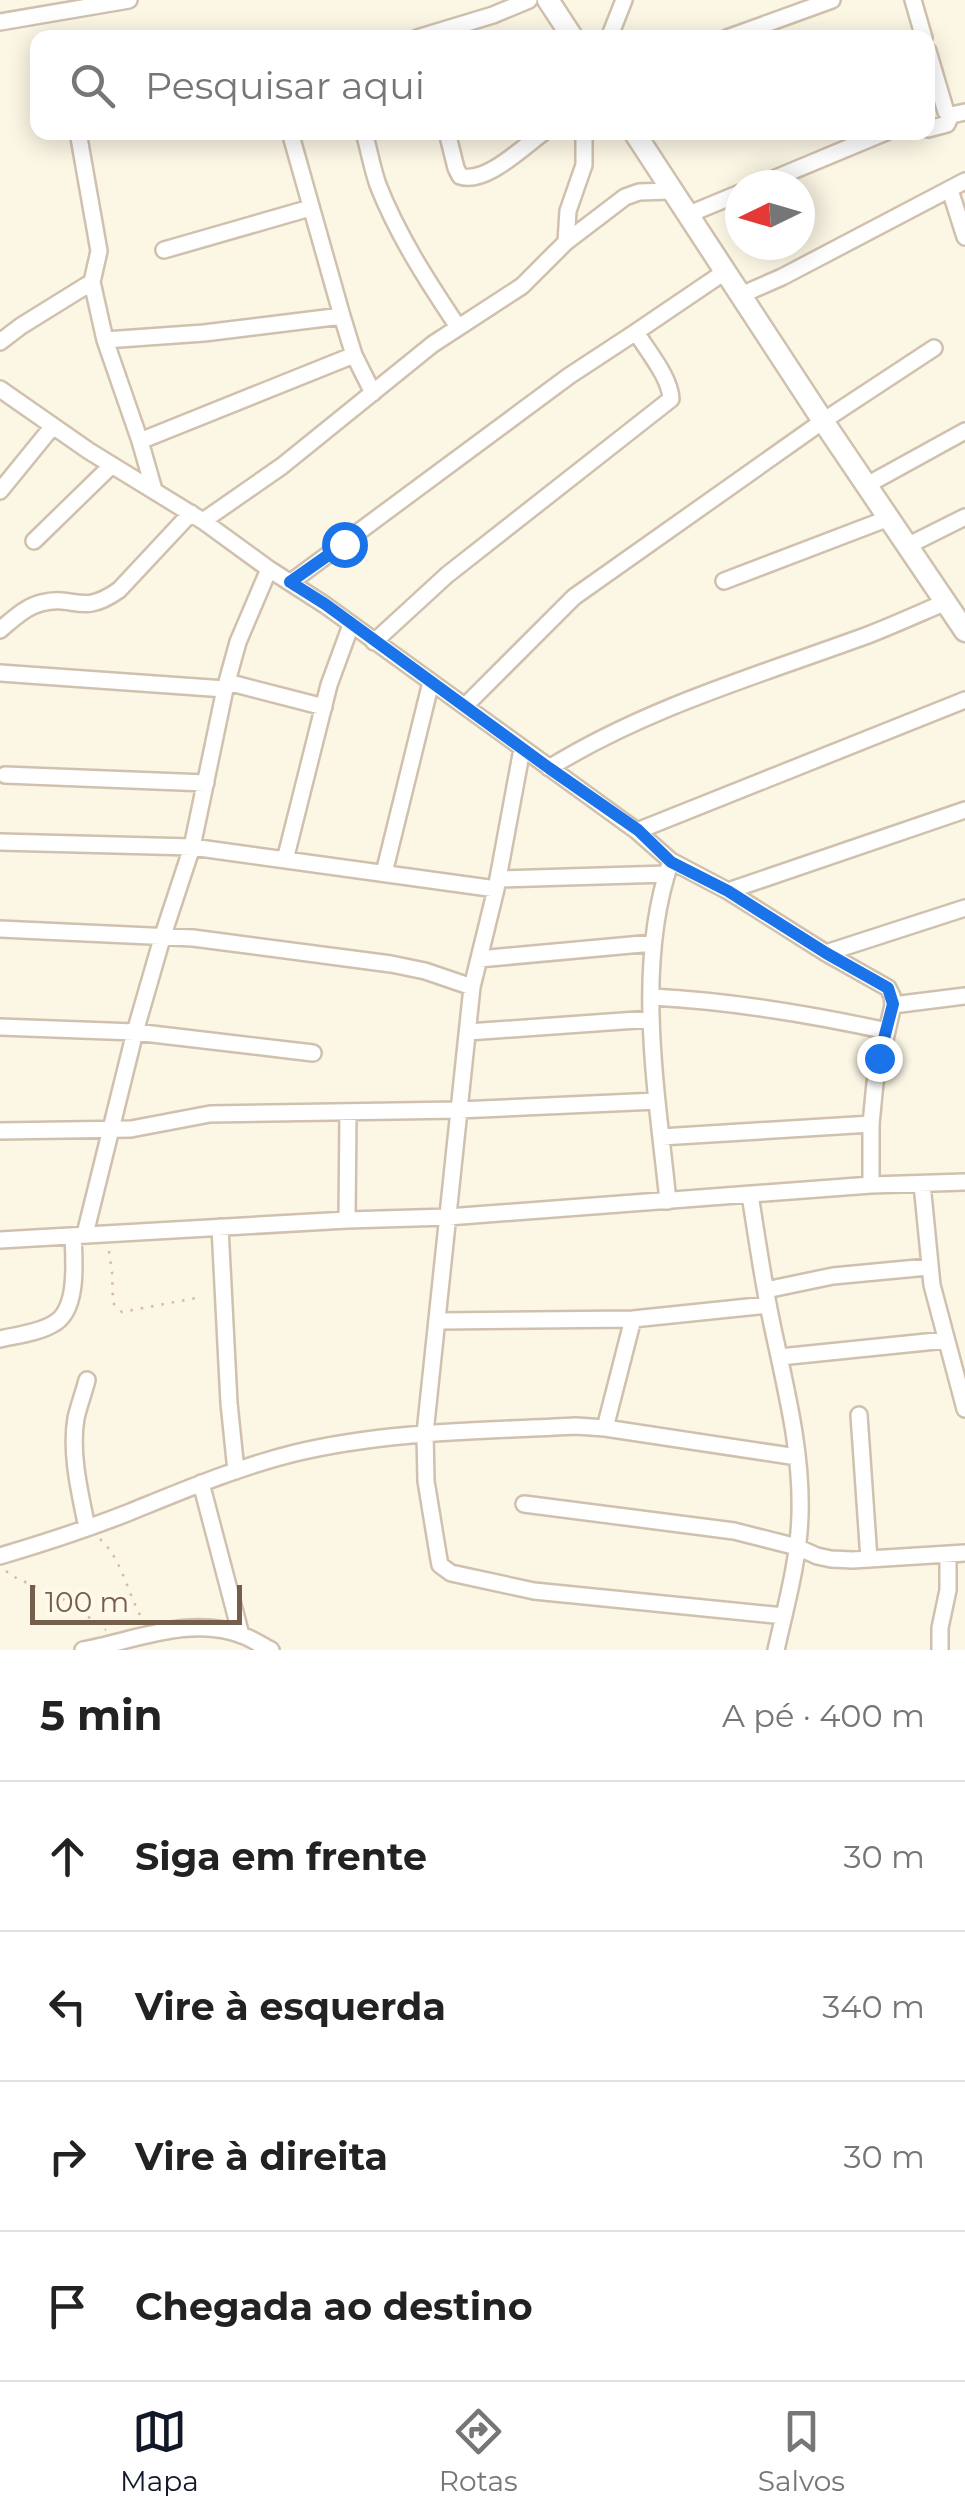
<!DOCTYPE html>
<html lang="pt">
<head>
<meta charset="utf-8">
<style>
  body { margin:0; font-family:Montserrat,sans-serif; background:#f2f2f2; color:#222 }
  .compass { position:absolute; left:725px; top:170px; width:90px; height:90px; border-radius:50%; background:#fff; box-shadow:0 5px 25px #0003; rotate:265deg }
  .scale { position:absolute; left:30px; bottom:25px; width:212px; box-sizing:border-box; padding-left:10px; border:5px solid #755e4a; border-top:0; font-size:28px; line-height:35px; white-space:nowrap; color:#755e4a; -webkit-text-stroke:8px #fff9eb; paint-order:stroke }
  .stop { position:absolute; width:30px; height:30px; margin:-22px; border:8px solid #1a73e8; border-radius:50%; background:#fff }
  .stop.end { background:#1a73e8; border-color:#fff; box-shadow:0 2px 10px #0008 }
  .list { margin:0; padding:0; list-style:none }
  h2 { display:flex; justify-content:space-between; align-items:center; height:130px; margin:0; padding:0 40px; font-size:42px }
  h2 small { font-size:32px; font-weight:400; color:#767676 }
  .list li { display:grid; grid-template-columns:65px 1fr auto; gap:30px; align-items:center; box-sizing:border-box; height:150px; padding:0 40px; border-top:2px solid #e0e0e0 }
  .list b { display:block; font-size:38px; white-space:nowrap }
  .list em { font-size:32px; font-style:normal; color:#767676 }
  .icon { flex:none; width:55px; height:55px; fill:none; stroke:currentColor; stroke-width:2; stroke-linecap:round; stroke-linejoin:round }
  .map { position:relative; flex:none; width:965px; height:1650px; overflow:hidden }
  .search { position:absolute; background:#fff; box-shadow:0 5px 25px #0003; left:30px; right:30px; top:30px; height:110px; display:flex; align-items:center; gap:25px; box-sizing:border-box; padding:0 35px; border-radius:20px; color:#767676; font-size:38px }
  .sheet { height:730px; background:#fff }
  nav { display:flex; justify-content:space-around; align-items:center; box-sizing:border-box; height:140px; border-top:2px solid #e0e0e0; background:#fff; font-size:28px; color:#767676 }
  nav a { display:grid; justify-items:center; gap:5px }
  nav .on { color:#111827 }
  .map>svg:first-child { display:block }
  .lines { fill:none; stroke-linecap:round; stroke-linejoin:round }
  .minor-casing { stroke:#d0c1ae; stroke-width:20 }
  .tertiary-casing { stroke:#d0c1ae; stroke-width:25 }
  .path { stroke:#d6bba0; stroke-width:2.5; stroke-dasharray:2.5 8; stroke-linecap:butt }
  .minor { stroke:#fff; stroke-width:15 }
  .tertiary { stroke:#fff; stroke-width:20 }
  .route { stroke:#1a73e8; stroke-width:12 }
</style>
</head>
<body>
<div class="map">
<svg width="965" height="1650" viewBox="0 0 965 1650">
  <rect width="100%" height="100%" fill="#fcf6e5"/>
  <g class="lines">
    <g class="minor-casing">
      <path id="minor" d="M913 0 924 38
        M0 22 129 0
        M417 38 493 15 529 0
        M609 38 624 0
        M727 38 832 0
        M928 51 946 112 951 115 965 112
        M928 129 947 124 951 115
        M290 132 342 316 354 355 373 393
        M364 132C369 150 372 168 378 185 398 236 428 282 458 327
        M447 132 456 168 460 176C485 185 523 147 544 132
        M759 185 886 132
        M950 190 965 237
        M687 215 740 193
        M566 242 625 197 639 192 670 191
        M164 250 310 208
        M92 282 105 340 140 441 154 490
        M741 295 782 277 965 181
        M105 340 204 333 342 316
        M0 342 21 326 92 282 99 251 78 132
        M0 389 89 451 203 521 269 569 325 605 637 831 671 861 728 891 826 953 888 988 892 996 893 1005 875 1083 871 1124V1185
        M140 441 354 355
        M867 485 965 431
        M0 491 53 426
        M203 521 282 466 433 344 522 286 566 242 568 211 584 165V132
        M34 541 112 465
        M907 546 965 517
        M724 581 889 518
        M291 582 569 376 636 332
        M0 630C12 620 25 607 41 603 75 594 81 617 119 590L191 513
        M374 642 447 575 671 399C670 377 648 352 636 332L726 271
        M0 673 225 689
        M227 682 324 707
        M465 706 574 597 823 421 934 348
        M522 749 496 889 472 987 425 1433 426 1481 439 1560 440 1565 451 1573 534 1591 784 1616
        M549 768C648 707 759 675 868 635 894 625 920 613 946 602
        M5 775 206 783
        M637 831 965 700
        M0 842 192 847 496 889
        M285 860 329 685 351 625
        M384 873 431 682
        M498 879 667 874
        M728 891 965 810
        M0 929 193 938 391 964 425 971 472 987
        M826 953 965 908
        M479 959 653 943
        M652 997C731 1001 809 1014 887 1031
        M893 1005 965 996
        M0 1027 135 1032 313 1053
        M468 1032 651 1019
        M0 1131 131 1129 210 1114 459 1110 657 1101
        M661 1137 871 1124
        M922 1184 932 1285 965 1409
        M750 1195C757 1238 763 1282 772 1324 785 1386 802 1450 800 1514 799 1560 786 1605 776 1650
        M668 1201C657 1093 634 966 671 861
        M347 1220 348 1112
        M220 1227 229 1403 236 1471
        M85 1234 135 1032 163 935 192 847 225 689 238 642 269 569
        M0 1240 347 1220 448 1217 871 1185 965 1182
        M766 1290 833 1276 928 1267
        M438 1321 633 1319 768 1305
        M0 1339C17 1335 38 1333 53 1324 79 1311 74 1260 73 1236
        M780 1357 946 1340
        M859 1415 869 1559
        M605 1428 633 1319
        M201 1483 241 1635
        M524 1504 734 1531 797 1547 817 1556 831 1559 853 1560 965 1553
        M87 1528C80 1493 70 1454 76 1418 79 1405 84 1392 87 1380
        M0 1556C44 1543 87 1529 130 1512 184 1490 238 1467 295 1453 387 1431 482 1431 576 1426L605 1428 797 1457
        M83 1650C133 1641 191 1615 242 1635 252 1639 261 1645 271 1650
        M940 1650V1628L948 1590V1555"/>
    </g>
    <g class="tertiary-casing">
      <path id="tertiary" d="M548 0 573 38
        M634 132 823 421 965 631"/>
    </g>
    <path class="path" d="M109 1251 112 1272 113 1303 122 1312 196 1298
      M100 1539C123 1560 127 1594 143 1620
      M6 1571 12 1576 67 1601 106 1630"/>
    <use href="#minor" class="minor"/>
    <use href="#tertiary" class="tertiary"/>
  </g>
  <g class="lines">
    <path class="route" d="M344 544 290 582 325 604 549 768 638 830 671 862 728 891 826 953 888 988 893 1004 879 1058"/>
  </g>
</svg>
<svg class="compass" viewBox="-18 -18 36 36"><path d="M0-13l5 13h-10z" fill="#e53935"/><path d="M0 13l5-13h-10z" fill="#767676"/></svg>
<div class="scale">100 m</div>
<div class="stop" style="left:344px;top:544px"></div>
<div class="stop end" style="left:879px;top:1058px"></div>
<div class="search"><svg class="icon" aria-label="search" viewBox="0 0 24 24"><circle cx="10" cy="10" r="6"/><path d="M15 15l6 6"/></svg>Pesquisar aqui</div>
</div>
<section class="sheet">
<h2>5 min<small>A pé · 400 m</small></h2>
<ul class="list">
<li><svg class="icon" aria-label="ahead" viewBox="0 0 24 24"><path d="M12 20V5M6 11l6-6 6 6"/></svg><div><b>Siga em frente</b></div><em>30 m</em></li>
<li><svg class="icon" aria-label="left" viewBox="0 0 24 24"><path d="M17 20v-9H6M10 6l-5 5 5 5"/></svg><div><b>Vire à esquerda</b></div><em>340 m</em></li>
<li><svg class="icon" aria-label="right" viewBox="0 0 24 24"><path d="M7 20v-9h11M14 6l5 5-5 5"/></svg><div><b>Vire à direita</b></div><em>30 m</em></li>
<li><svg class="icon" aria-label="arrive" viewBox="0 0 24 24"><path d="M6 21V4h12l-3 4 3 4H6"/></svg><div><b>Chegada ao destino</b></div></li>
</ul>
</section>
<nav>
<a class="on"><svg class="icon" aria-label="map" viewBox="0 0 24 24"><path d="M3 6l6-2 6 2 6-2v14l-6 2-6-2-6 2zM9 4v14M15 6v14"/></svg>Mapa</a>
<a><svg class="icon" aria-label="directions" viewBox="0 0 24 24"><path d="M12 3l9 9-9 9-9-9zM9 14v-3h6M13 9l2 2-2 2"/></svg>Rotas</a>
<a><svg class="icon" aria-label="saved" viewBox="0 0 24 24"><path d="M7 4h10v16l-5-4-5 4z"/></svg>Salvos</a>
</nav>
</body>
</html>
